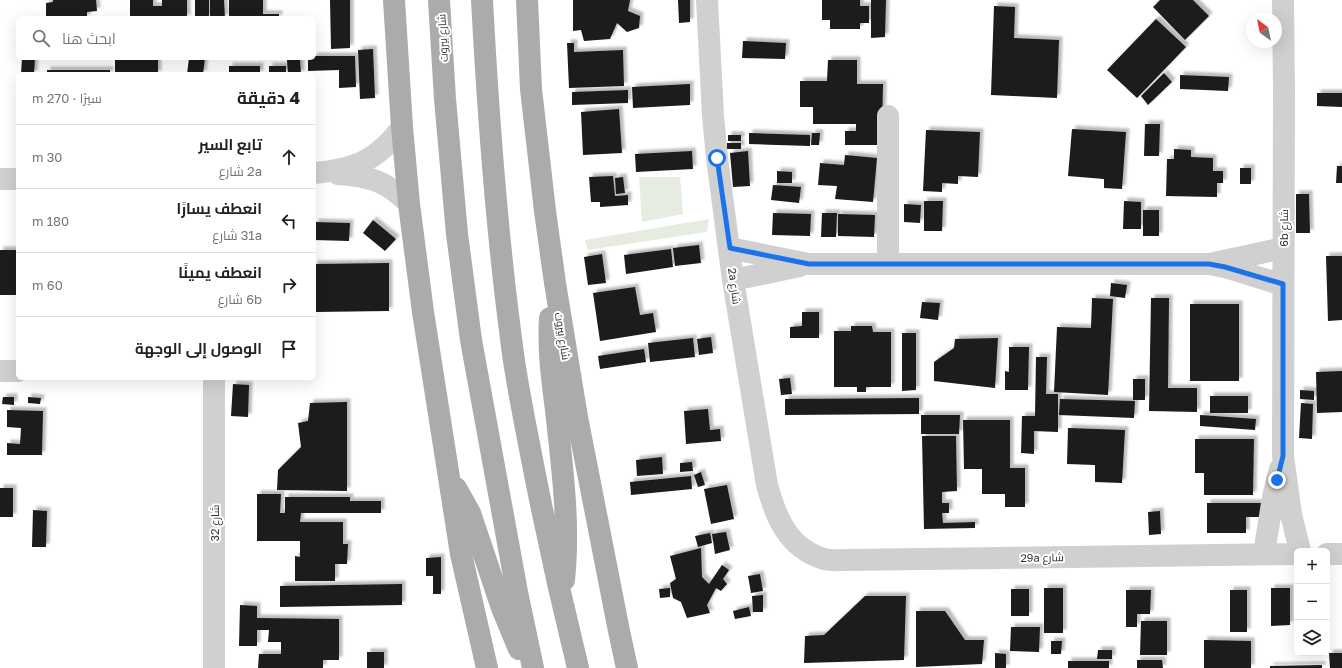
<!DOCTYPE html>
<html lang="ar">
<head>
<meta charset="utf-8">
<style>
  body { margin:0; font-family:"Golos Text",Cairo,sans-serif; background:#f6f6f6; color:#222; direction:rtl }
  .controls { position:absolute; right:12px; bottom:12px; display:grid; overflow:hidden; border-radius:6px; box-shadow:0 4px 16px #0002 }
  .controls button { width:36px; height:36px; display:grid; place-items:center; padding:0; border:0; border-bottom:1px solid #e0e0e0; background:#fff; color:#222; font:20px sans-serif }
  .compass { position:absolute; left:1246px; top:12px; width:36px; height:36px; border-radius:50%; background:#fff; box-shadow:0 4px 16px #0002; rotate:327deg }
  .stop { position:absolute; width:12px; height:12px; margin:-9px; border:3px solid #1a73e8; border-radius:50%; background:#fff }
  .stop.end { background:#1a73e8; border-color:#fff; box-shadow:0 1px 4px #0008 }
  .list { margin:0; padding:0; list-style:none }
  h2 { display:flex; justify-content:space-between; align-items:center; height:52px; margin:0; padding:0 16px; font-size:17px }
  h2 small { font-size:13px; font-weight:400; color:#767676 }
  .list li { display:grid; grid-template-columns:26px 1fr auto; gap:12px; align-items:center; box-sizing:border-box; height:64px; padding:0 16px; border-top:1px solid #e0e0e0 }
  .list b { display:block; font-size:15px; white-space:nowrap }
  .list p { margin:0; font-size:13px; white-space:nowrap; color:#767676 }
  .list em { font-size:13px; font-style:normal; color:#767676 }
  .icon { flex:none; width:22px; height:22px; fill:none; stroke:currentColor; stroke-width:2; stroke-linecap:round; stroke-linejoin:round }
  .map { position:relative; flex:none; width:1342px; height:668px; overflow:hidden; direction:ltr }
  .search { position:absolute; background:#fff; box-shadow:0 4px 16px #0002; left:16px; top:16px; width:300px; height:44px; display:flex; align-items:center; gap:10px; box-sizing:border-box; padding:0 14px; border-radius:6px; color:#767676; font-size:15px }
  .panel { position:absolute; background:#fff; box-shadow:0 4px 16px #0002; left:16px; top:72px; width:300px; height:308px; border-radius:6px; direction:rtl }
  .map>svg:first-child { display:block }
  .green { fill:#e6ecdf }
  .building { fill:#1a1a1a; filter:url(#shadow) }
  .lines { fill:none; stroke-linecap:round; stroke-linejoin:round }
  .minor { stroke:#d0d0d0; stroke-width:22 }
  .major { stroke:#ababab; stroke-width:22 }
  .route { stroke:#1a73e8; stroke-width:5 }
  .labels { text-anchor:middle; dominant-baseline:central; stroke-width:4; stroke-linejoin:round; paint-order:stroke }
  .street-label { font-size:11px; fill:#333; stroke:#fff }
</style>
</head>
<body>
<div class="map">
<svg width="1342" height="668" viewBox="0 0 1342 668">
  <defs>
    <filter id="shadow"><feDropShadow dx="3.5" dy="-3.5" stdDeviation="1" flood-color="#0004"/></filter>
  </defs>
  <rect width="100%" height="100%" fill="#fff"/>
  <path class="green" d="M639 177H680L683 214 642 222Z
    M709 219 707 232 588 250 585 240Z"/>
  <path class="building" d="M53 0H96L97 11 87 12V18H46V3L53 2Z
    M130 0H153V6H162V0H187V18H130Z
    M195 0H209V18H195Z
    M210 0H224L225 18H210Z
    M229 0H263V14H279V18H229Z
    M330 0H350V48L331 49Z
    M573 0H630L628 11 640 16 639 28 627 32 617 23 610 39 584 41 581 30 573 31Z
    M678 0H690V22L679 23Z
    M822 0H860V6H869V23H860V29H830V20H822Z
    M871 0H886L885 37 871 38Z
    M1160 0H1193L1209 16 1185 40 1153 7Z
    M994 6 1015 7 1014 38 1059 40 1057 98 991 95Z
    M1156 19 1186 47 1137 98 1107 70Z
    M743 41 786 43 785 59 742 58Z
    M567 43H574V52L623 50 624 86 569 88Z
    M373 49 375 98 360 99 358 50Z
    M314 56H355L356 87 339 88V70L308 71V58H314Z
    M22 58H35L34 74H21Z
    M115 58H158V74H115Z
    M189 58H205L203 74H187Z
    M300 59 301 74H288L287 60Z
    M828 60H857V84H883L882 131 880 145H845V131H856V124H813V107H800V81H827Z
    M229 66H260V74H229Z
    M269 66H286V74H269Z
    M47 70H110V74H47Z
    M1164 73 1172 82 1148 105 1141 96Z
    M1180 75 1229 77 1228 91 1180 89Z
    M690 84V105L633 108 632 87Z
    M628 90V103L572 105V92Z
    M1317 93H1342V107L1317 106Z
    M619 109 622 153 583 155 581 112Z
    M1145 124H1160L1159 156H1144Z
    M1072 129 1126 132 1122 189 1104 188V179L1068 176Z
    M926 130 980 132 978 177 958 176V184L942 183V192L923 191Z
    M749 133 810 135V146L749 144Z
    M812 133H820L819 145H811Z
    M728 135H741V141H728Z
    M727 143H741V149H727Z
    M1174 149 1191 150V157L1213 158V171H1223V183H1217V197L1166 196 1167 159H1174Z
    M692 151 693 169 636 172 635 154Z
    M748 151 750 186 733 187 730 153Z
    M845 155 877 158 873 202 835 199 837 186 818 185 820 163 844 165Z
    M1337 166H1342V183H1336Z
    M1240 168H1251V184H1240Z
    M777 171 792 172V183H777Z
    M613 176 615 196 628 195V205L600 207V202H591L589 177Z
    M623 177 625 193 616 194 615 178Z
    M773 185 801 187 799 203 771 200Z
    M1296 194H1309L1310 233H1296Z
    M924 201H943L942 231H924Z
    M1124 201 1141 202V229H1123Z
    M904 204 921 205 920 223 904 222Z
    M1143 210H1159V236H1143Z
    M773 213 811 214 810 236 772 235Z
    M822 213H837L836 237H821Z
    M838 214 875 215 874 237 838 236Z
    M373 220 396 239 385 251 363 233Z
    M315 222 350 223 349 241 314 240Z
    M699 245 701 263 675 266 673 248Z
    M671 249 673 267 626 274 624 255Z
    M0 250H18V295H0Z
    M602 254 606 283 588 285 584 257Z
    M1326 256H1342V320L1328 321Z
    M389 263V311L314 312V264Z
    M1111 283 1127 285 1125 298 1110 296Z
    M635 287 640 315 653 313 656 332 600 341 593 293Z
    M1092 298 1113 299 1108 395 1054 392 1057 327 1091 328Z
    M1151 298H1169L1168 388H1197V412L1149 411Z
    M922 302 940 303 938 320 920 318Z
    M1190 304H1239V381H1190Z
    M802 312H819V338H790V327L802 326Z
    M851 326H872L873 332H891V387H866V392H857V387H834V331H851Z
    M902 333H916V390L902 391Z
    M711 337 713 353 699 355 697 339Z
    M693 338 695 357 650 362 648 343Z
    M998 338 995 388 934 381V362L954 348 955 339Z
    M1009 347H1029L1028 390H1005V371L1009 372Z
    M644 349 646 362 600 369 598 356Z
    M1036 357H1047L1046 394H1058V432L1034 431V454L1021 453 1022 416H1035Z
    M1342 371V412L1317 413 1316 372Z
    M790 378 792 394 781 395 779 379Z
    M1133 379H1145V400H1133Z
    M233 384 249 385 248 417 231 416Z
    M1300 390 1314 391V400L1300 399Z
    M1210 396H1248V413H1210Z
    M3 397H14V405L2 404Z
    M28 397 41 398 40 404 28 403Z
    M919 398V414L785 415V399Z
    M1060 399 1135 401 1134 418 1059 415Z
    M347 402V491L277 490 278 470 301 447 298 423 308 421 310 403Z
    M1301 403 1313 404 1312 439 1299 438Z
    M708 409 710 430 720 429 721 441 686 444 684 411Z
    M7 410 43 411 42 455H7V443L20 444 21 428 7 427Z
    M921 415H960L959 434H921Z
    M1200 415 1256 419 1255 430 1200 426Z
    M963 420H1010V468H1025V507H1005V494H982V469H964Z
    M1068 428 1125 430 1122 483 1095 482V465L1067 464Z
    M922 436H956L957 491 942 492V503H949V513H942L943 523 975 522V528L924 529Z
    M1195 439H1254L1253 495H1204V473H1195Z
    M662 457 663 474 637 476 636 460Z
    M692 462 693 471 680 472V463Z
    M701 472 705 485 698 487 694 475Z
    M691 476 692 489 631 495 630 482Z
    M727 485 734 519 711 524 704 489Z
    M0 488H13V517H0Z
    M257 494H281L280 513H285V497H350V501H381V513H301L300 522H343V544H348L347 564H335V581H295V556L300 557V541H257Z
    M1207 503H1261V517H1246V533H1207Z
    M33 510 47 511 46 547H32Z
    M1160 511 1161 534 1149 535 1148 512Z
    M726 532 730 550 715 554 712 534Z
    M710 533 712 543 698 547 695 536Z
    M701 548 702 577 709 584 722 565 729 570 723 579 727 584 721 591 716 588 707 605 710 613 687 618 681 602 673 598 670 583 676 579 670 556Z
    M441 557V594H433V576H426V558Z
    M760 574 763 591 751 593 748 576Z
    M402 584V605L280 607V586Z
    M670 588V597L660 598 659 589Z
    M1044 588H1063V633H1044Z
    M1271 588H1290V625L1271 626Z
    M1011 589H1029V616H1011Z
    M1126 590H1151L1150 614H1137V627H1126Z
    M1230 590H1247V632H1230Z
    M763 595V612H753L752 596Z
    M865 596H906L904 660 804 663 805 636 824 635Z
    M240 605 257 606V618L339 619V660H323V668H258L259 654H281V642H268L269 630H257V646H239Z
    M749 607 751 616 735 619 733 611Z
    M916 611H945L965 640H984L982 664 916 667Z
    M1141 621H1167V655H1140Z
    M1011 627H1040L1039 652 1010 651Z
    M1204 640 1251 641V668H1204Z
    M1051 641H1062L1061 654H1051Z
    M1098 650H1112V659H1097Z
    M367 652H384V668H367Z
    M995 653 1006 654V668H995Z
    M1329 653H1342V668H1330Z
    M1137 660H1162L1163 668H1137Z
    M1068 661H1109V668H1068Z
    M1322 665V668H1270V666Z"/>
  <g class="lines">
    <path class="minor" d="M707 0 713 116 717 158 733 280 767 485C776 518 788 548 824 559 831 561 839 560 846 560L1297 554
      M1283 0 1284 91 1283 456 1291 514 1300 551
      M314 173C355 169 377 161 402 127
      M338 174C369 176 387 181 409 204
      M0 179H18
      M729 248 809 264H1209L1225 267 1283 285
      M1214 263 1283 248
      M888 264V116
      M733 280 800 266
      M0 371H18
      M214 378V668
      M1264 554 1273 497 1280 469
      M1327 554H1342"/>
    <path class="major" d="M394 0 402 127 409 204 423 312 461 554 487 668
      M439 0 445 99 457 234 471 340 517 592 533 668
      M482 0C488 113 496 226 511 338 515 375 523 412 530 449 544 522 560 595 578 668
      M527 0 531 89 545 211 555 283 577 417 619 631 627 668
      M550 318C548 349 552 379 556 410 562 467 570 523 564 580
      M456 488 470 513 502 608 519 649"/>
  </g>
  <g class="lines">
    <path class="route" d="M717 158 730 248 809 264H1209L1225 267 1283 284V456L1277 480"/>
  </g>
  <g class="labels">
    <g class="street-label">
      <text transform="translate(442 38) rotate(-93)">شارع بيروت</text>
      <text transform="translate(1283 228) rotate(-90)">6b شارع</text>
      <text transform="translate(735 286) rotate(82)">2a شارع</text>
      <text transform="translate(563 336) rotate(81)">شارع بيروت</text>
      <text transform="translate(214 523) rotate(-90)">شارع 32</text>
      <text transform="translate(1042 557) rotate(-1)">29a شارع</text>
    </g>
  </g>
</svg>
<div class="controls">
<button>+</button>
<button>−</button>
<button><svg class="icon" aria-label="layers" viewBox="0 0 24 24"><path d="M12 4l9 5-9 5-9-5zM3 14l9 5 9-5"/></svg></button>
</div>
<svg class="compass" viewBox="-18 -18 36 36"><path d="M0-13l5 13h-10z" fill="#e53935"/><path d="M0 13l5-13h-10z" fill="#767676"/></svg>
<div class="stop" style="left:717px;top:158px"></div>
<div class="stop end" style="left:1277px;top:480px"></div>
<div class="search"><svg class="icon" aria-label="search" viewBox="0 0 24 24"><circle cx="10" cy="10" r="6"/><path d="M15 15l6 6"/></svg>ابحث هنا</div>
<section class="panel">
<h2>4 دقيقة<small>سيرًا · 270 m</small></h2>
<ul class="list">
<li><svg class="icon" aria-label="ahead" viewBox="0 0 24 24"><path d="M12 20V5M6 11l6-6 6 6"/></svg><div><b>تابع السير</b><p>2a شارع</p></div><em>30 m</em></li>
<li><svg class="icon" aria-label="left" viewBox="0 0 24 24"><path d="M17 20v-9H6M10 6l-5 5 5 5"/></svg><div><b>انعطف يسارًا</b><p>31a شارع</p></div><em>180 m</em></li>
<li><svg class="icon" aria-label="right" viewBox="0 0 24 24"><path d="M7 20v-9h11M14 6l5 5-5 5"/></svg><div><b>انعطف يمينًا</b><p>6b شارع</p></div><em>60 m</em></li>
<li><svg class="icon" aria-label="arrive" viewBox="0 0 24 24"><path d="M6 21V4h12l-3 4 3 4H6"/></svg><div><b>الوصول إلى الوجهة</b></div></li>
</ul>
</section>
</div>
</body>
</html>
